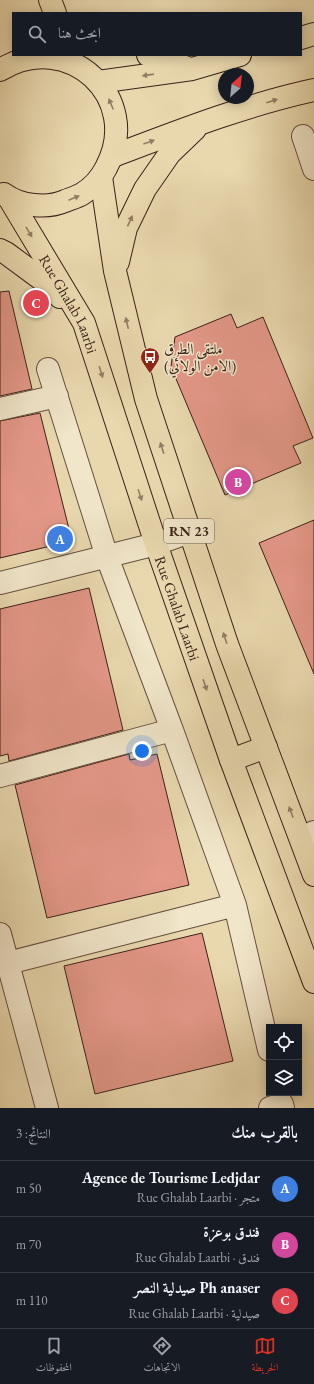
<!DOCTYPE html>
<html lang="ar">
<head>
<meta charset="utf-8">
<style>
  body { margin:0; font-family:"EB Garamond",Amiri,serif; background:#242831; color:#f1f3f6; direction:rtl }
  .controls { position:absolute; right:12px; bottom:12px; display:grid; overflow:hidden; border-radius:0px; box-shadow:0 2px 10px #0003 }
  .controls button { width:36px; height:36px; display:grid; place-items:center; padding:0; border:0; border-bottom:1px solid #363941; background:#171b24; color:#f1f3f6; font:20px sans-serif }
  .compass { position:absolute; left:218px; top:68px; width:36px; height:36px; border-radius:50%; background:#171b24; box-shadow:0 2px 10px #0003; rotate:27deg }
  .you { position:absolute; left:142px; top:751px; width:14px; height:14px; margin:-10px; border:3px solid #fff; border-radius:50%; background:#1a73e8; box-shadow:0 0 0 6px #1a73e833 }
  .badge { display:grid; place-items:center; width:26px; height:26px; border-radius:50%; background:#d93025; color:#fff; font-size:13px; font-weight:700 }
  .pin { position:absolute; translate:-50% -50%; border:2px solid #fff; box-shadow:0 1px 4px #0006 }
  .list { margin:0; padding:0; list-style:none }
  h2 { display:flex; justify-content:space-between; align-items:center; height:52px; margin:0; padding:0 16px; font-size:17px }
  h2 small { font-size:13px; font-weight:400; color:#9ea1a6 }
  .list li { display:grid; grid-template-columns:26px 1fr auto; gap:12px; align-items:center; box-sizing:border-box; height:56px; padding:0 16px; border-top:1px solid #363941 }
  .list b { display:block; font-size:15px; white-space:nowrap }
  .list p { margin:0; font-size:13px; white-space:nowrap; color:#9ea1a6 }
  .list em { font-size:13px; font-style:normal; color:#9ea1a6 }
  .icon { flex:none; width:22px; height:22px; fill:none; stroke:currentColor; stroke-width:2; stroke-linecap:round; stroke-linejoin:round }
  .map { position:relative; flex:none; width:314px; height:1108px; overflow:hidden; direction:ltr }
  .search { position:absolute; background:#171b24; box-shadow:0 2px 10px #0003; left:12px; right:12px; top:12px; height:44px; display:flex; align-items:center; gap:10px; box-sizing:border-box; padding:0 14px; border-radius:0px; color:#9ea1a6; font-size:15px }
  .sheet { height:220px; background:#171b24 }
  nav { display:flex; justify-content:space-around; align-items:center; box-sizing:border-box; height:56px; border-top:1px solid #363941; background:#171b24; font-size:11px; color:#9ea1a6 }
  nav a { display:grid; justify-items:center; gap:2px }
  nav .on { color:#d93025 }
  .map>svg:first-child { display:block }
  .building { fill:#e49888; stroke:#3a2118 }
  .lines { fill:none; stroke-linecap:round; stroke-linejoin:round }
  .minor-casing { stroke:#664f3e; stroke-width:24 }
  .primary-casing { stroke:#3a2118; stroke-width:24 }
  .minor { stroke:#f1e6ca; stroke-width:22 }
  .primary { stroke:#e9d8ae; stroke-width:22 }
  .oneway { fill:#927c63 }
  .labels { text-anchor:middle; dominant-baseline:central; stroke-width:3; stroke-linejoin:round; paint-order:stroke }
  .shield { fill:#f1e6ca; stroke:#715c4d; stroke-width:1 }
  .shield-label { font-size:14px; font-weight:bold; fill:#3a2118 }
  .street-label { font-size:15px; fill:#3a2118; stroke:#f1e6ca }
  .poi-label { font-size:15px; fill:#3a2118; stroke:#f1e6ca; text-anchor:start }
</style>
</head>
<body>
<div class="map">
<svg width="314" height="1108" viewBox="0 0 314 1108">
  <rect width="100%" height="100%" fill="#e9d8ae"/>
  <filter id="stains"><feTurbulence type="fractalNoise" baseFrequency=".005" numOctaves="4"/><feColorMatrix values="0 0 0 0 .2 0 0 0 0 .09 0 0 0 0 .02 0 0 0 .5 -.17"/></filter>
  <radialGradient id="worn" r=".72"><stop offset=".6" stop-color="#630" stop-opacity="0"/><stop offset="1" stop-color="#630" stop-opacity=".3"/></radialGradient>
  <path class="building" d="M9 291 32 389 0 396V292Z
    M231 314 237 328 263 317 313 438 293 446 301 463 225 495 171 367 175 337Z
    M40 413 72 541 0 558V421Z
    M314 520V674L259 543Z
    M89 588 123 730 9 761 8 754 0 756V609Z
    M129 754 130 760 157 754 189 885 47 918 15 785Z
    M202 933 233 1061 95 1094 64 966Z"/>
  <g class="lines">
    <g class="minor-casing">
      <path id="minor" d="M303 136 314 169
        M48 369 107 557 172 730
        M0 409 57 396
        M0 583 156 544 190 532
        M0 776 172 730 235 905
        M301 838 314 832
        M0 934 47 1108
        M0 965 235 905 269 1050
        M270 1108 282 1104 283 1108"/>
    </g>
    <g class="primary-casing">
      <g id="primary">
        <path d="M50 0 55 13"/>
        <path d="M301 38 314 34"/>
        <path d="M148 55 185 67"/>
        <path d="M0 70C68 28 144 98 106 168 101 178 92 188 82 194 77 197 70 199 65 201 47 209 20 206 4 194"/>
        <path d="M98 82 192 69 240 55"/>
        <path d="M113 156C179 131 245 105 314 90"/>
        <path d="M101 177 115 271 146 399 227 644 314 875"/>
        <path id="s1" d="M9 198 84 323 156 544 231 760 314 982"/>
        <path d="M0 250 6 253 48 284 60 297"/>
        <path d="M118 262 126 228 145 189 170 153 195 129"/>
        <path d="M231 760 266 747"/>
      </g>
    </g>
    <use href="#minor" class="minor"/>
    <use href="#primary" class="primary"/>
  </g>
  <defs><path id="oneway-solid" d="M-6-.8H1V-3.2L6.5 0L1 3.2V.8H-6Z"/></defs>
  <g class="oneway">
    <use href="#oneway-solid" transform="translate(148 75) rotate(172)"/>
    <use href="#oneway-solid" transform="translate(272 101) rotate(-17)"/>
    <use href="#oneway-solid" transform="translate(111 104) rotate(-113)"/>
    <use href="#oneway-solid" transform="translate(149 142) rotate(-20)"/>
    <use href="#oneway-solid" transform="translate(74 198) rotate(-23)"/>
    <use href="#oneway-solid" transform="translate(130 221) rotate(-65)"/>
    <use href="#oneway-solid" transform="translate(29 232) rotate(59)"/>
    <use href="#oneway-solid" transform="translate(127 323) rotate(-103)"/>
    <use href="#oneway-solid" transform="translate(101 372) rotate(72)"/>
    <use href="#oneway-solid" transform="translate(162 448) rotate(-108)"/>
    <use href="#oneway-solid" transform="translate(140 495) rotate(72)"/>
    <use href="#oneway-solid" transform="translate(225 638) rotate(-108)"/>
    <use href="#oneway-solid" transform="translate(205 685) rotate(71)"/>
    <use href="#oneway-solid" transform="translate(291 812) rotate(-111)"/>
  </g>
  <defs>
    <g id="bus-pin" transform="scale(1)"><path d="M0 17L-7.5 6A9.5 9.5 0 1 1 7.5 6Z" fill="#8f2418" stroke="#f1e6ca"/><path d="M-5-6H5V4H4V6H2V4H-2V6H-4V4H-5ZM-3.5-4V0h7V-4ZM-3.5 1.2v1.5H-2V1.2ZM2 1.2v1.5H3.5V1.2Z" fill="#fff"/></g>
  </defs>
  <g fill-rule="evenodd">
    <use href="#bus-pin" x="150" y="357"/>
  </g>
  <g class="labels">
    <rect class="shield" x="164" y="519" width="50" height="24" rx="3"/>
    <g class="shield-label">
      <text x="189" y="531">RN 23</text>
    </g>
    <g class="street-label">
      <text stroke="none"><textPath href="#s1" startOffset="122">Rue Ghalab Laarbi</textPath></text>
      <text stroke="none"><textPath href="#s1" startOffset="446">Rue Ghalab Laarbi</textPath></text>
    </g>
    <g class="poi-label">
      <text x="164" y="348">ملتقى الطرق<tspan x="164" dy="17">(الامن الولائي)</tspan></text>
    </g>
  </g>
  <rect width="100%" height="100%" filter="url(#stains)"/>
  <rect width="100%" height="100%" fill="url(#worn)"/>
</svg>
<div class="controls">
<button><svg class="icon" aria-label="locate" viewBox="0 0 24 24"><circle cx="12" cy="12" r="6"/><path d="M12 2v4M12 18v4M2 12h4M18 12h4"/></svg></button>
<button><svg class="icon" aria-label="layers" viewBox="0 0 24 24"><path d="M12 4l9 5-9 5-9-5zM3 14l9 5 9-5"/></svg></button>
</div>
<svg class="compass" viewBox="-18 -18 36 36"><path d="M0-13l5 13h-10z" fill="#e53935"/><path d="M0 13l5-13h-10z" fill="#9ea1a6"/></svg>
<div class="you"></div>
<div class="pin badge" style="left:60px;top:539px;background:#3f7fe0">A</div>
<div class="pin badge" style="left:238px;top:482px;background:#d1479c">B</div>
<div class="pin badge" style="left:36px;top:303px;background:#e0444e">C</div>
<div class="search"><svg class="icon" aria-label="search" viewBox="0 0 24 24"><circle cx="10" cy="10" r="6"/><path d="M15 15l6 6"/></svg>ابحث هنا</div>
</div>
<section class="sheet">
<h2>بالقرب منك<small>النتائج: 3</small></h2>
<ul class="list">
<li><span class="badge" style="background:#3f7fe0">A</span><div><b>Agence de Tourisme Ledjdar</b><p>متجر · Rue Ghalab Laarbi</p></div><em>50 m</em></li>
<li><span class="badge" style="background:#d1479c">B</span><div><b>فندق بوعزة</b><p>فندق · Rue Ghalab Laarbi</p></div><em>70 m</em></li>
<li><span class="badge" style="background:#e0444e">C</span><div><b>Ph anaser صيدلية النصر</b><p>صيدلية · Rue Ghalab Laarbi</p></div><em>110 m</em></li>
</ul>
</section>
<nav>
<a class="on"><svg class="icon" aria-label="map" viewBox="0 0 24 24"><path d="M3 6l6-2 6 2 6-2v14l-6 2-6-2-6 2zM9 4v14M15 6v14"/></svg>الخريطة</a>
<a><svg class="icon" aria-label="directions" viewBox="0 0 24 24"><path d="M12 3l9 9-9 9-9-9zM9 14v-3h6M13 9l2 2-2 2"/></svg>الاتجاهات</a>
<a><svg class="icon" aria-label="saved" viewBox="0 0 24 24"><path d="M7 4h10v16l-5-4-5 4z"/></svg>المحفوظات</a>
</nav>
</body>
</html>
